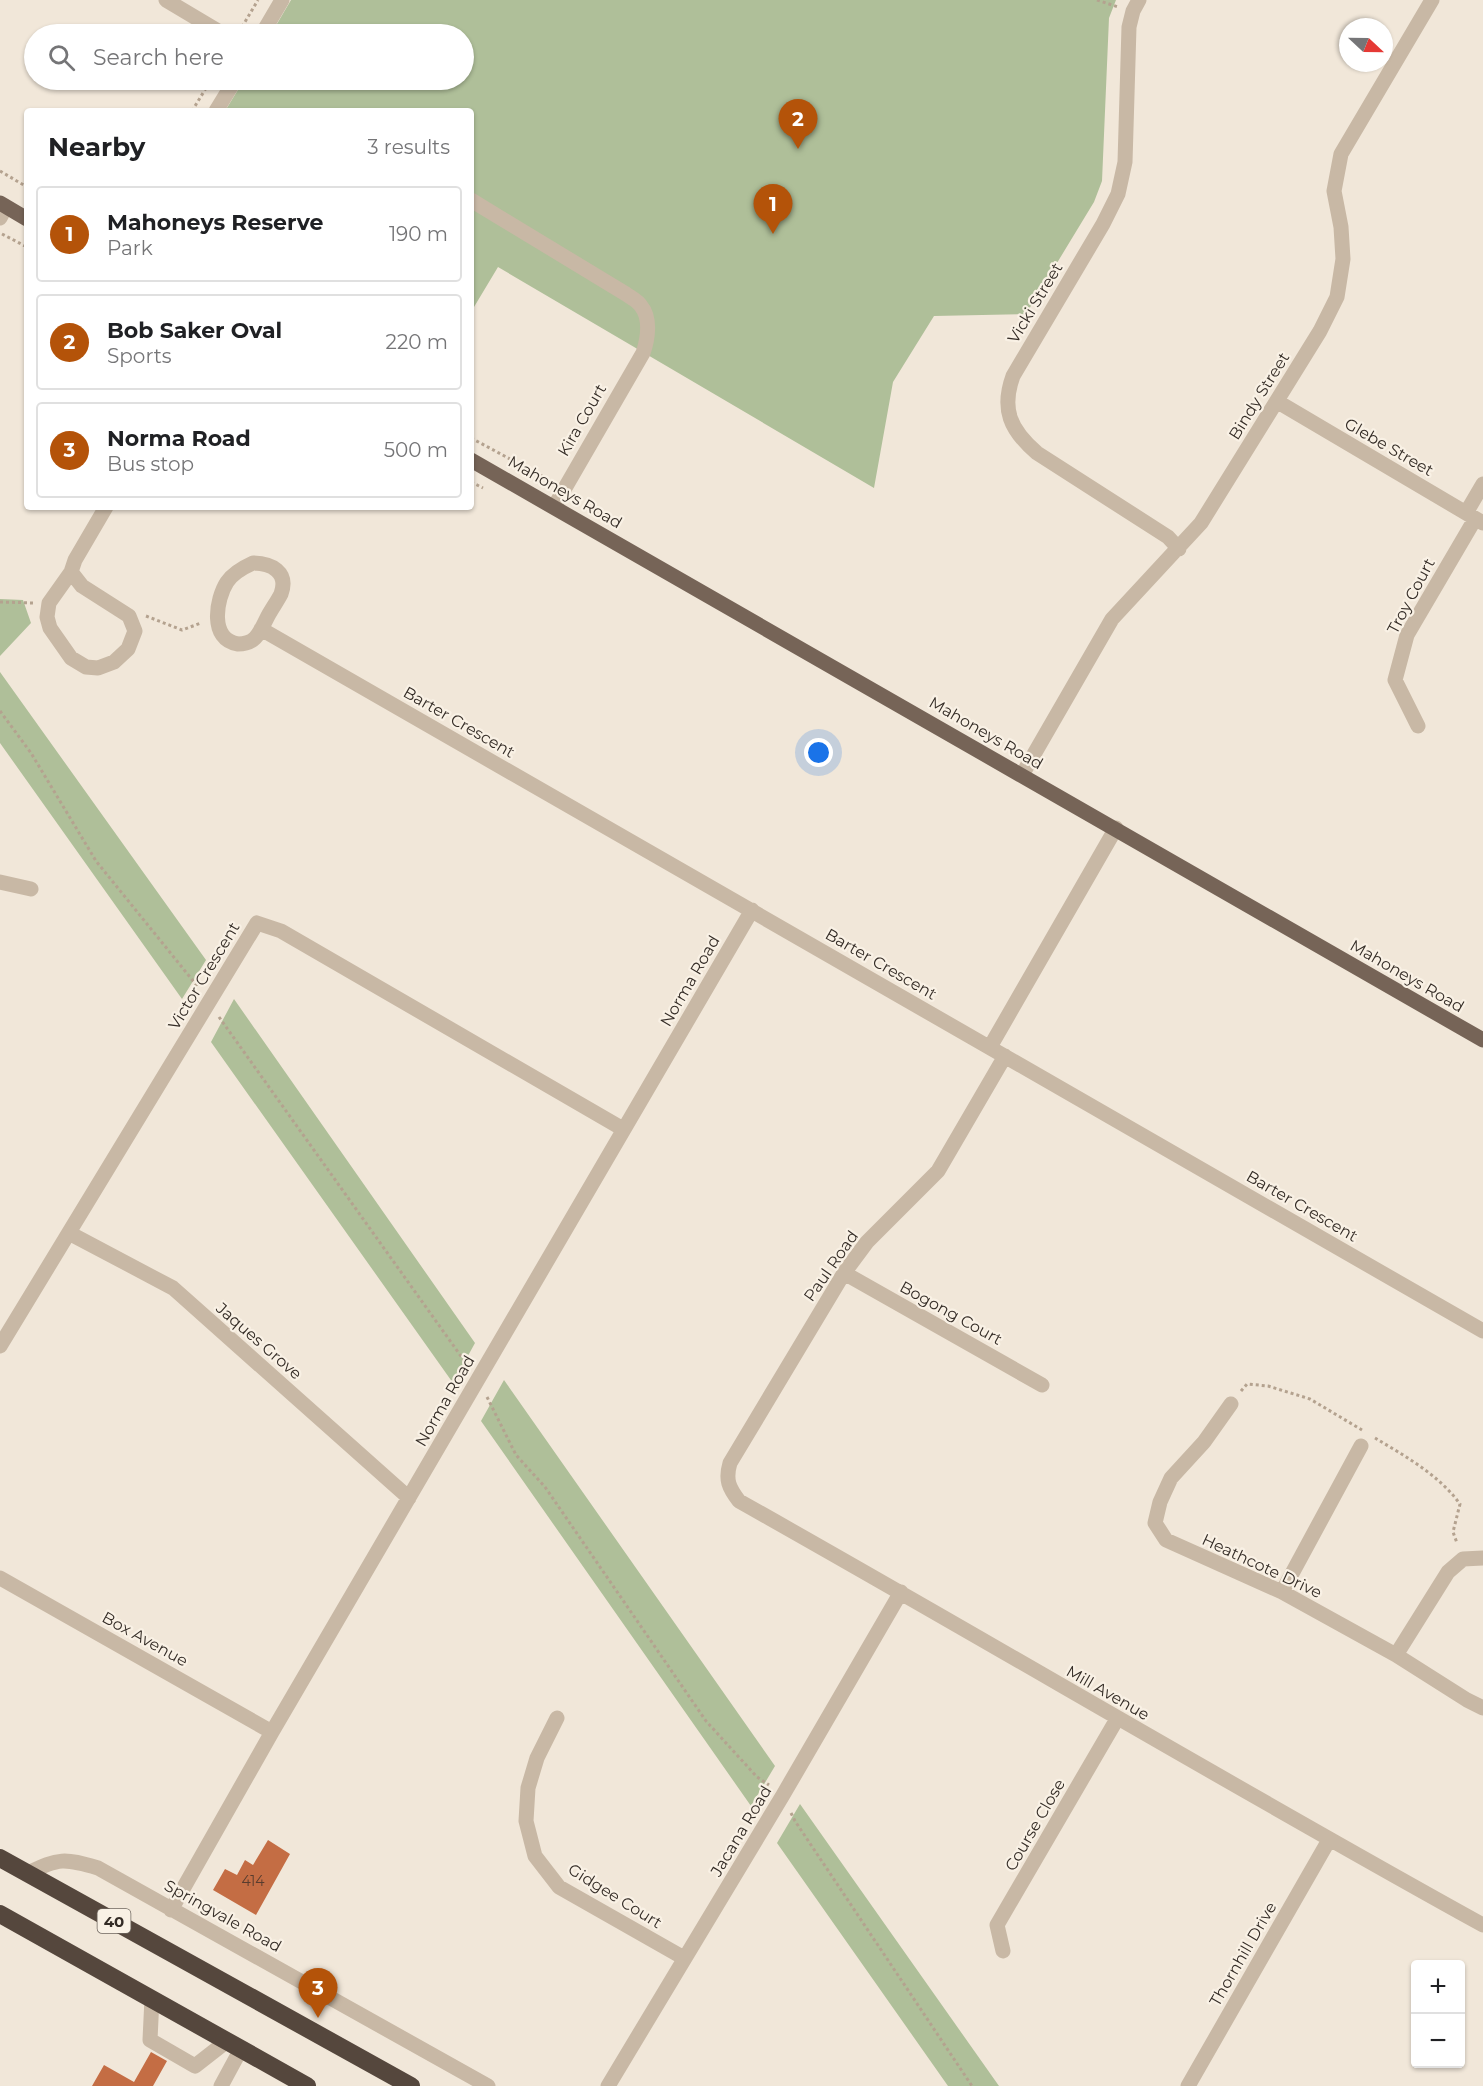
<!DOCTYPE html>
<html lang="en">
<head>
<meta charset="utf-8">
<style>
  body { margin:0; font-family:Montserrat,sans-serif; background:#f2f2f2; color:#202124 }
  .controls { position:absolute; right:18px; bottom:18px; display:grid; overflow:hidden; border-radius:6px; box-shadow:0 2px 4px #0004 }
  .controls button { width:54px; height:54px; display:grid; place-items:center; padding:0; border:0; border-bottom:2px solid #e0e0e0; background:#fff; color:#202124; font:30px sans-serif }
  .compass { position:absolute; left:1339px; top:18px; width:54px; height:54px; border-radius:50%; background:#fff; box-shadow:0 2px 4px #0004; rotate:112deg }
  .you { position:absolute; left:819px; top:753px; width:21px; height:21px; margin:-15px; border:4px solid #fff; border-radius:50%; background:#1a73e8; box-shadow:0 0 0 9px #1a73e833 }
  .badge { display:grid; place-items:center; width:39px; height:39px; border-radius:50%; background:#b45309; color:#fff; font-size:20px; font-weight:700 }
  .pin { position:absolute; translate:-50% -50px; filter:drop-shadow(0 2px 3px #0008) }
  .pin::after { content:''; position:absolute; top:32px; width:21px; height:18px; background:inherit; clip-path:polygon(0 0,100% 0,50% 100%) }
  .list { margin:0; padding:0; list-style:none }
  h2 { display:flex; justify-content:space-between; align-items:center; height:78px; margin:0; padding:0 24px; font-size:26px }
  h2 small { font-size:20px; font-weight:400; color:#757577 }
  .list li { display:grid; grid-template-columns:39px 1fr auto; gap:18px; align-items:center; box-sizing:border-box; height:96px; margin:0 12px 12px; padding:0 12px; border:2px solid #e0e0e0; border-radius:6px }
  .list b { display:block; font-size:22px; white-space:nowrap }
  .list p { margin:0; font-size:20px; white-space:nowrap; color:#757577 }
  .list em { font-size:20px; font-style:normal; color:#757577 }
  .icon { flex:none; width:33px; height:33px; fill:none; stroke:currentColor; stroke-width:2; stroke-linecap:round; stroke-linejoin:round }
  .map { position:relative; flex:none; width:1483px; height:2086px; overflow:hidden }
  .search { position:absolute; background:#fff; box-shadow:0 2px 4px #0004; left:24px; top:24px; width:450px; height:66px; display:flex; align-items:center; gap:15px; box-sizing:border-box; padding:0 21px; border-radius:33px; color:#757577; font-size:22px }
  .panel { position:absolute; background:#fff; box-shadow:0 2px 4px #0004; left:24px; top:108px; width:450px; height:402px; border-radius:6px }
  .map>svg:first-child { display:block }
  .green { fill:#afbf99 }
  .building { fill:#c46d44 }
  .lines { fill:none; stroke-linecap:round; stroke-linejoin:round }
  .path { stroke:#b4a28f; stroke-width:3; stroke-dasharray:3 3; stroke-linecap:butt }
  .minor { stroke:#c8b8a5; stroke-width:15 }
  .major { stroke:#766457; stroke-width:15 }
  .highway { stroke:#55473d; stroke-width:18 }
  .labels { text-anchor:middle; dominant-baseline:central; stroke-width:4.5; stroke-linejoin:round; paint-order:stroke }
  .number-label { font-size:14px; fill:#583c2e }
  .shield { fill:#f9f1e5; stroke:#6f675f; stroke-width:1.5 }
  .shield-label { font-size:15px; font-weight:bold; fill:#342c26 }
  .street-label { font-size:16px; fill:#342c26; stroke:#f9f1e5 }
</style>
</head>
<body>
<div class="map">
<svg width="1483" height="2086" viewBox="0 0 1483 2086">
  <rect width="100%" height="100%" fill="#f1e7d9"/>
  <path class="green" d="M291 0H1116L1109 18 1102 181 1094 202 1026 314 934 316 893 382 874 488 498 267 471 312V111H225L244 80H464V34H271Z
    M0 599 23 600 31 623 0 656Z
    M0 672 206 960 182 999 0 743Z
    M234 999 475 1343 453 1383 211 1042Z
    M504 1380 775 1766 751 1806 481 1421Z
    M800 1804 999 2086H948L777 1843Z"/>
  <path class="building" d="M268 1840 290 1854 256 1915 213 1890 225 1869 237 1875 245 1860 253 1865Z
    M151 2052 167 2061 153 2086H92L104 2065 134 2082Z"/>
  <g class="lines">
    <path class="path" d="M1097 0 1118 7
      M239 32 258 0
      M192 111 211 80
      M0 171 27 187
      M2 234 27 247
      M471 438 551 481
      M471 482 483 488
      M0 602 34 603
      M146 616 182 630 201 623
      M0 711 31 753 96 861 198 987
      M219 1017 468 1366
      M1241 1391 1247 1384 1268 1386 1310 1399 1362 1430
      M487 1397 516 1455 545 1487 706 1721 757 1777 769 1785
      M1375 1438C1405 1456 1439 1475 1460 1504L1453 1532 1457 1543
      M791 1813 795 1821 972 2086"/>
    <path class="minor" d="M166 0 223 34
      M1139 0 1133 11 1129 27 1125 162 1118 194 1103 224 1013 376C1001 409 1010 430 1037 453L1168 537 1179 549
      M262 34 282 0
      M216 111 235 80
      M471 200 626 294C630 297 638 301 641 306 651 318 648 339 643 353L554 507
      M0 218 6 207
      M1278 402 1483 523
      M1466 513 1483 484
      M253 563C271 563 289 572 281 594 278 600 273 607 269 614 265 621 261 632 255 638 251 642 244 644 238 644 209 640 216 599 227 582 233 573 242 568 253 563Z
      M71 572 82 586 129 616 135 631 128 649 114 662 98 668 86 667 71 658 50 628 47 617 49 603 71 572 75 560 106 507
      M261 629 1483 1331
      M1418 726 1395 680 1407 635 1475 519
      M1022 775 1112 619 1201 523 1320 331 1337 297 1343 259 1341 227 1334 191 1341 154 1432 0
      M0 882 31 889
      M990 1047 1116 828
      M1005 1056 938 1171 867 1242 844 1273 730 1463C725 1480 729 1488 739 1501 988 1641 1233 1787 1483 1925
      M69 1233 173 1288 409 1498
      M844 1273 1042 1385
      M0 1346 257 923 281 931 623 1129
      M1231 1404 1204 1442 1171 1478 1160 1502 1155 1523 1166 1540 1282 1592 1396 1655 1467 1700 1483 1708
      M0 1578 272 1732
      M1282 1592 1361 1446
      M1396 1655 1448 1572 1463 1559 1483 1558
      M557 1718 537 1758 528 1788 526 1821 535 1856 559 1887 684 1958
      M28 1873C59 1858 64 1858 98 1868L488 2086
      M171 1910 272 1732 752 910
      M1003 1951 997 1925 1117 1719
      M152 1998 150 2040 195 2066 227 2041
      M221 2086 241 2049
      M608 2086 783 1795 901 1592
      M1188 2086 1329 1840"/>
    <path class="major" d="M0 203 27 219
      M471 460 1483 1040"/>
    <path class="highway" d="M0 1858 411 2086
      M0 1914 307 2086"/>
  </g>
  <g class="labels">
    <g class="number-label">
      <text x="253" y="1881">414</text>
    </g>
    <rect class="shield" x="97.5" y="1909" width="33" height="24" rx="4.5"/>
    <g class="shield-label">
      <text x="114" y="1921">40</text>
    </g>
    <g class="street-label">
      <text transform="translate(1035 303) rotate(-59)">Vicki Street</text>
      <text transform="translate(1259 396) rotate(-58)">Bindy Street</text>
      <text transform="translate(582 420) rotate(-60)">Kira Court</text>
      <text transform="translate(1389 447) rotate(30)">Glebe Street</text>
      <text transform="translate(565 492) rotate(30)">Mahoneys Road</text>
      <text transform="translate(1411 596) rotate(-62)">Troy Court</text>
      <text transform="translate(459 722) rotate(30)">Barter Crescent</text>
      <text transform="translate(986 733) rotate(30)">Mahoneys Road</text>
      <text transform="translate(881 964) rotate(30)">Barter Crescent</text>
      <text transform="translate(204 976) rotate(-59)">Victor Crescent</text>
      <text transform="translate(1407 976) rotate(30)">Mahoneys Road</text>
      <text transform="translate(690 981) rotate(-60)">Norma Road</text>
      <text transform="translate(1302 1206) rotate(30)">Barter Crescent</text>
      <text transform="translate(831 1266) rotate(-55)">Paul Road</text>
      <text transform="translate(951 1313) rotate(29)">Bogong Court</text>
      <text transform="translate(259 1341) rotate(41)">Jaques Grove</text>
      <text transform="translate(445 1401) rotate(-60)">Norma Road</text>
      <text transform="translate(1262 1566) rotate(25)">Heathcote Drive</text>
      <text transform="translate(145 1639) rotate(29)">Box Avenue</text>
      <text transform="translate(1108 1693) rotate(30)">Mill Avenue</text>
      <text transform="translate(1035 1825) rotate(-60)">Course Close</text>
      <text transform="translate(741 1831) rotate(-59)">Jacana Road</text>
      <text transform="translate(615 1896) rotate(32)">Gidgee Court</text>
      <text transform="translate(223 1916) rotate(29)">Springvale Road</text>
      <text transform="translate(1243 1954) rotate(-60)">Thornhill Drive</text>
    </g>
  </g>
</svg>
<div class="controls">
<button>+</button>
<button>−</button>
</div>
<svg class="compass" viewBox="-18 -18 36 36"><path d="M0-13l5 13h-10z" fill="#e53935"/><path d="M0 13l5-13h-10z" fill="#757577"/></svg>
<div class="you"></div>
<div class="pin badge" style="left:773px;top:234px">1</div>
<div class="pin badge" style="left:798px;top:149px">2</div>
<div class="pin badge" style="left:318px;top:2018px">3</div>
<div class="search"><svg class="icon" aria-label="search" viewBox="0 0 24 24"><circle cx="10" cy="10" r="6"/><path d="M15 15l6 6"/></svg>Search here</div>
<section class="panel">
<h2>Nearby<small>3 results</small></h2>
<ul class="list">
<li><span class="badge">1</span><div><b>Mahoneys Reserve</b><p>Park</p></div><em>190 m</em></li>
<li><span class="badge">2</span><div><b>Bob Saker Oval</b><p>Sports</p></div><em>220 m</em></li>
<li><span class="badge">3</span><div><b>Norma Road</b><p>Bus stop</p></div><em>500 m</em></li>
</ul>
</section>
</div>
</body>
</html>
